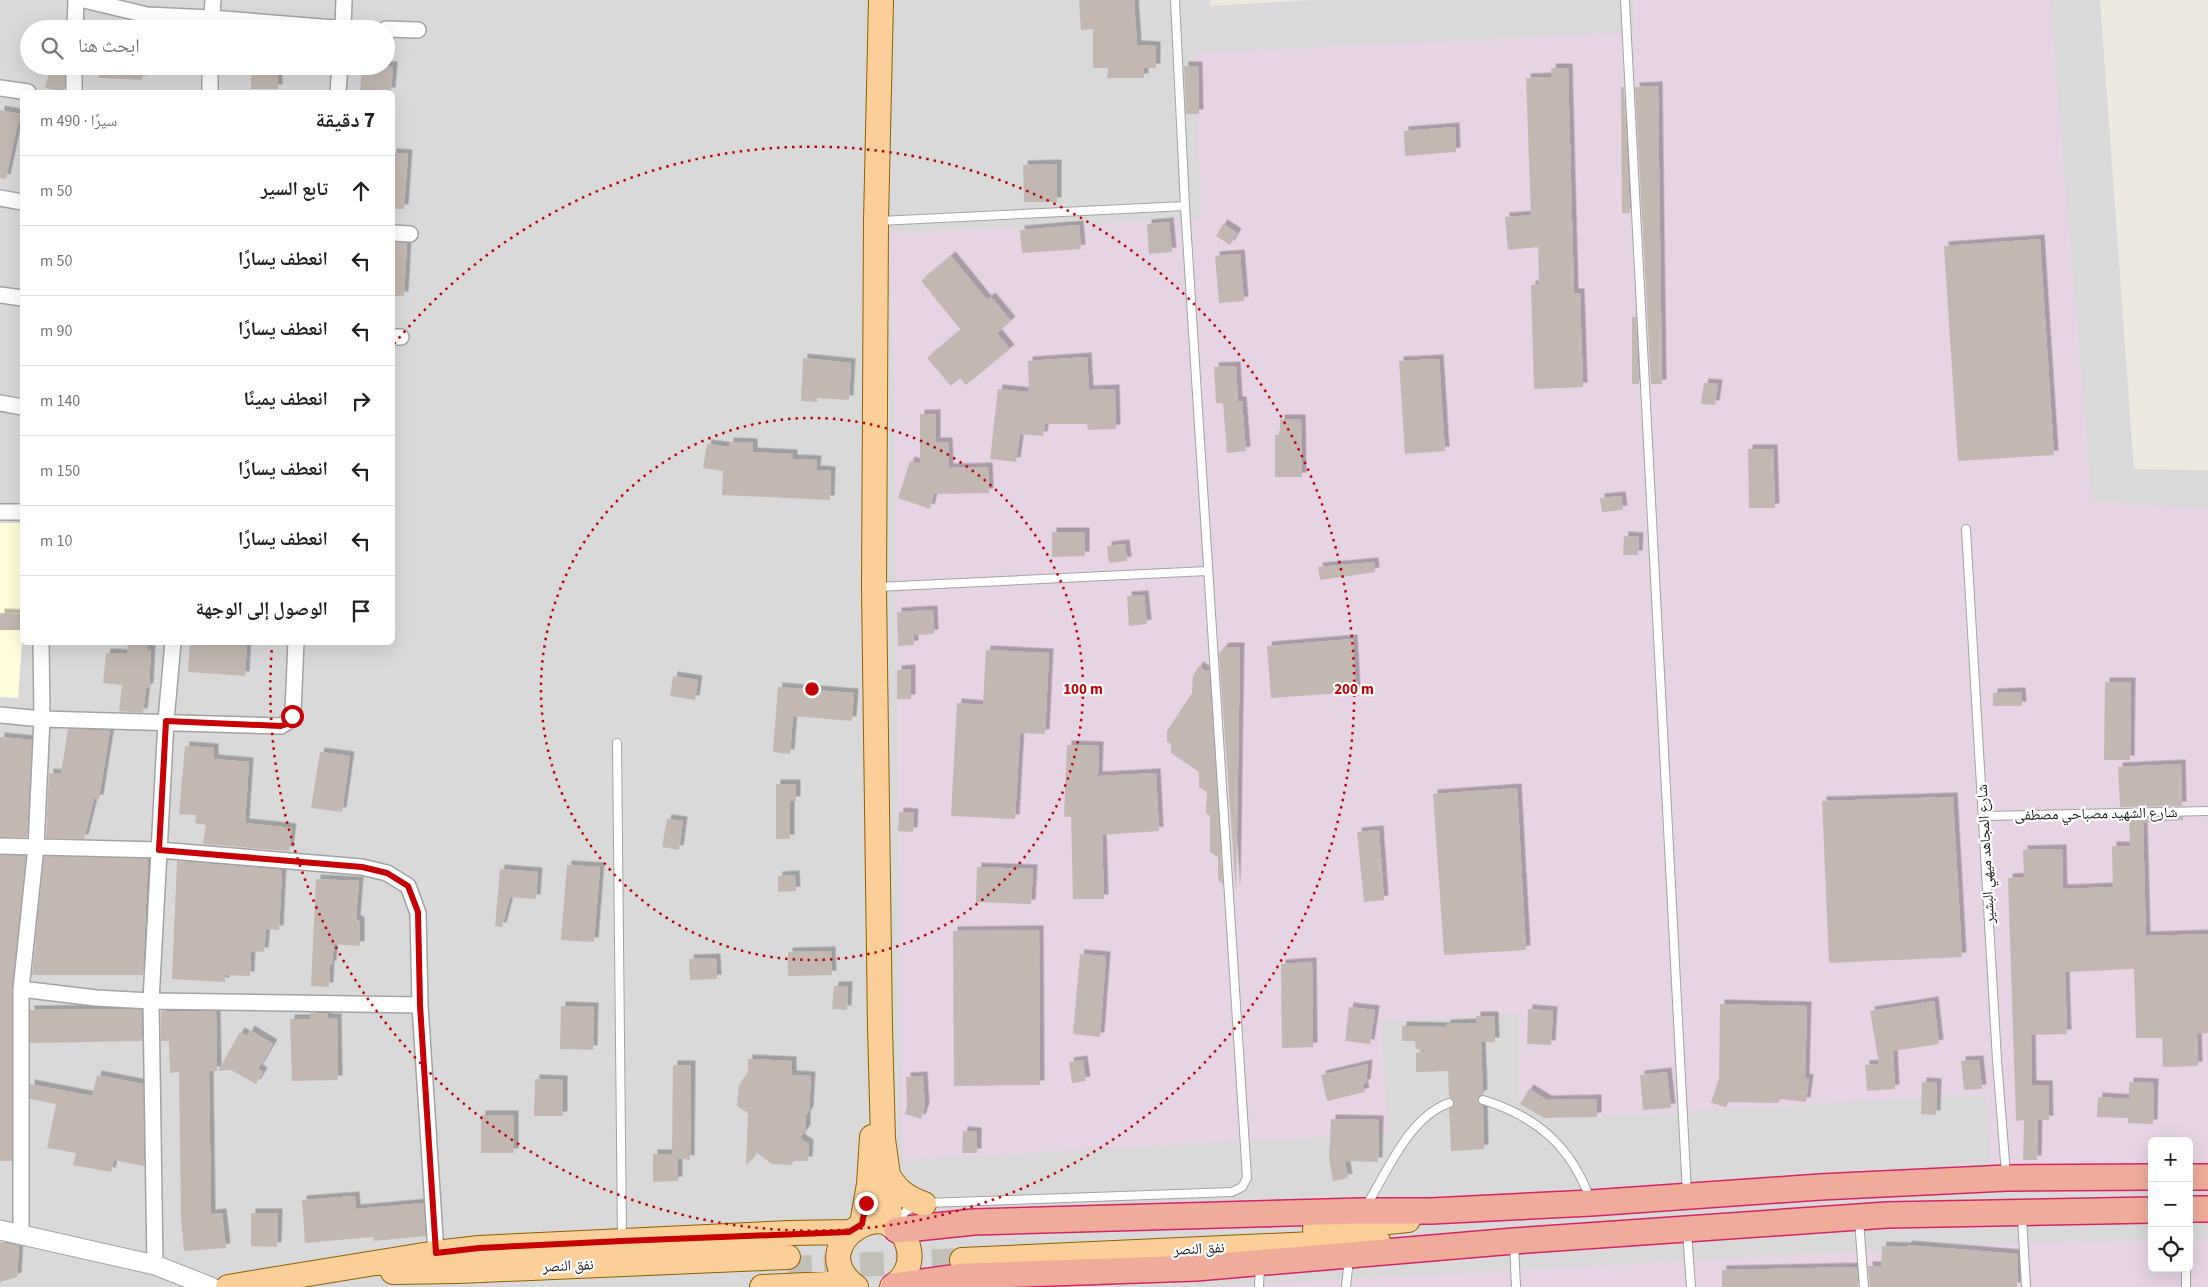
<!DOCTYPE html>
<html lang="ar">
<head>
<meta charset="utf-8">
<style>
  body { margin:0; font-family:"Source Sans 3","Noto Naskh Arabic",sans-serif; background:#f6f6f6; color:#222; direction:rtl }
  .controls { position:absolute; right:15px; bottom:15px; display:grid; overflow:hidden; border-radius:8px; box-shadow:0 5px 20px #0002 }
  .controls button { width:45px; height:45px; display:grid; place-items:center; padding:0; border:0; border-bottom:1px solid #e0e0e0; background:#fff; color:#222; font:25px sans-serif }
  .stop { position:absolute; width:15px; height:15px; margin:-11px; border:4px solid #c60205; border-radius:50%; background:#fff }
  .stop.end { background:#c60205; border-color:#fff; box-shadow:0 1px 5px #0008 }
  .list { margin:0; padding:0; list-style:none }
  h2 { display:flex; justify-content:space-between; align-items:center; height:65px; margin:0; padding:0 20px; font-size:21px }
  h2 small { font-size:16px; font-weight:400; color:#767676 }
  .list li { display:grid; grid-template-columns:32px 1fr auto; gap:15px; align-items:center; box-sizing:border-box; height:70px; padding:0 20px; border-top:1px solid #e0e0e0 }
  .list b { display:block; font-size:19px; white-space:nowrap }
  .list em { font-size:16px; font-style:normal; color:#767676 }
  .icon { flex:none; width:28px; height:28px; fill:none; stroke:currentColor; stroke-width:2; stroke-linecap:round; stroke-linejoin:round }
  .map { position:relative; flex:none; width:2208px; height:1287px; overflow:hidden; direction:ltr }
  .search { position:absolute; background:#fff; box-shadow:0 5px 20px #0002; left:20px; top:20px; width:375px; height:55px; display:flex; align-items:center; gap:12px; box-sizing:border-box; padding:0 18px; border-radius:28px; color:#767676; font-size:19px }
  .panel { position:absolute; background:#fff; box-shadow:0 5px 20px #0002; left:20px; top:90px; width:375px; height:555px; border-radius:8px; direction:rtl }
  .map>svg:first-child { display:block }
  .residential { fill:#dad9d9; fill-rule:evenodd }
  .industrial { fill:#e6d3e3 }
  .education { fill:#fffed9 }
  .building { fill:#c2b8b1; filter:url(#shadow) }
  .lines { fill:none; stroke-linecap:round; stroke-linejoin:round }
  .primary-tunnel { stroke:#c3c0ba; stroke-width:24; stroke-dasharray:24 12; stroke-linecap:butt }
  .service-casing { stroke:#a3a3a3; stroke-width:10 }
  .minor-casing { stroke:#a3a3a3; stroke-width:18 }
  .tertiary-casing { stroke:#a3a3a3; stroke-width:21 }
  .primary-casing { stroke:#926001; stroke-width:26 }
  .trunk-casing { stroke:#d52564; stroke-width:28 }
  .service { stroke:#fff; stroke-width:8 }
  .minor { stroke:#fff; stroke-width:15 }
  .tertiary { stroke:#fff; stroke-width:19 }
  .primary { stroke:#fbcf99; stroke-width:24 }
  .trunk { stroke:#f0ac9a; stroke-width:25 }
  .route { stroke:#c60205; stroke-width:6 }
  .ring { fill:none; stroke:#c60205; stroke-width:2.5; stroke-dasharray:2.5 5 }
  .labels { text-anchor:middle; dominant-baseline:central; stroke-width:4.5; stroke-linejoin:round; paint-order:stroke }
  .street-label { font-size:15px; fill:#1c1c1c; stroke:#fff }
  .centre { fill:#c60205; stroke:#fff; stroke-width:2.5 }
  .ring-label { font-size:15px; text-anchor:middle; font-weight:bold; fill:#c60205; stroke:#fff; stroke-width:4.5; stroke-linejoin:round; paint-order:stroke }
</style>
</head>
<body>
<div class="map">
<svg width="2208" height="1287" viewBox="0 0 2208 1287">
  <defs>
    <filter id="shadow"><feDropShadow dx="4.5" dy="-4.5" stdDeviation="0" flood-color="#0004"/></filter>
  </defs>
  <rect width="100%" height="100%" fill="#ede9e1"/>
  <path class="residential" d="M0 0H1210V6L1311 0H2100L2134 469 2208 470V1287H0ZM29 29H386V66H29ZM22 92H392V642H22ZM2152 1141H2189V1268H2152Z"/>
  <path class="industrial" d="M1633 0H2050L2092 501 2208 509V1165H2189V1141H2152V1165L1991 1166 1986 1094 1556 1119 1519 1098V1014L1380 1022 1389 1133 902 1160 894 384 888 233 1201 219 1195 53 1635 32Z
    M2189 1239H2208V1287H1199L2024 1243 2152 1240V1268H2189Z"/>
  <path class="education" d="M0 523H22V641L18 698 0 697Z"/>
  <path class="building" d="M1079 0H1134L1137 45 1156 46V68H1144V78H1107L1108 68H1093V29L1081 30Z
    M51 66H65L64 92 45 88Z
    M100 66H142V80L99 78Z
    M251 66H278V89H251Z
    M362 66H393L391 92H360Z
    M1184 66H1198L1199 114H1186Z
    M1551 68H1568L1574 293H1580L1583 387 1534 389 1531 285 1539 284 1538 247 1508 250 1505 217 1531 215 1526 78 1552 77Z
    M1658 86 1662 384H1651L1635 87Z
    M1621 87H1624L1630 213H1622Z
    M0 110 20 114 6 179 0 178Z
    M1455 127 1456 152 1405 156 1404 131Z
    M392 153 408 154 404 209H392Z
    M1057 164V202H1024L1023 165Z
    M1169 222 1172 252 1149 254 1147 224Z
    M1223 224 1237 233 1230 245 1216 236Z
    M1079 225 1081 249 1022 253 1020 230Z
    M2040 239 2054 455 1958 461 1944 246Z
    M392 242 407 243 404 296H392Z
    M1240 254 1244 301 1219 303 1215 256Z
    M951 256 987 300 991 297 1011 321 997 333 1010 349 966 385 960 378 951 386 927 358 961 330 921 281Z
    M1632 317H1636L1639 384H1632Z
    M1087 357 1089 390 1115 389 1116 429 1088 430 1087 424H1045L1043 436 1020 434 1016 462 990 459 998 389 1029 392 1028 361Z
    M803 358 851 363 849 400 817 398V402L801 401Z
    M1439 359 1445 451 1405 454 1399 361Z
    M1236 366 1238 401H1242L1246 451 1227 453 1223 403H1216L1214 367Z
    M1704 383 1718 384 1715 405 1701 404Z
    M920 414H936V442H948L949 468 988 467 989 493 934 494 930 509 898 498 910 461 920 464Z
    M1280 419H1301L1302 477H1275V435H1280Z
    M729 442 753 443V452L793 454V459L817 460 816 470 831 471 830 500 722 495 723 471 703 468 707 444 729 447Z
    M1748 449H1773L1775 508H1749Z
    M1621 496 1623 510 1602 512 1600 498Z
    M1052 532H1085V556L1052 557Z
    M1624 536 1639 537 1638 555H1623Z
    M1125 544 1127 561 1109 563 1107 546Z
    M1374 562 1375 572 1320 580 1318 567Z
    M1144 595 1147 624 1129 626 1127 596Z
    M933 610 934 634 914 635V645L898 646 897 612Z
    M0 613 21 614 20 630H0Z
    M1353 639 1356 692 1271 698 1267 646Z
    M128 642H148V650H151L149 688H146L143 713 119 711 122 685 103 683 106 653 127 654Z
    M190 642H247L245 676 188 672Z
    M1224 647H1240L1236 892 1219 654Z
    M986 650 1049 653 1045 734 1020 733 1015 819 951 816 957 703 983 705Z
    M1199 666 1207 672 1209 669 1223 884 1218 880V857L1210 852V816L1206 813 1207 792 1199 787V772L1171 753V744L1167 742V731L1192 693 1193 676Z
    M911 669V699H897V670Z
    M673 676 698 680 695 700 670 696Z
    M2105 682H2131L2130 760H2104Z
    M778 687 854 693 852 721 793 716 790 754 773 752Z
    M2021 692 2022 706H1993V693Z
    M68 729 110 731 99 799H94L84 839 46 838 49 773 61 774Z
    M0 737 32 740 27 837H0Z
    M1067 745 1099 746 1098 776 1156 773 1159 831 1102 835 1104 899H1073L1071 817H1064Z
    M185 746 214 748V759L249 762 245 823 292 828 289 851 203 844 206 825 195 823 196 815 179 814Z
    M320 752 350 756 342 812 311 808Z
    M2181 764 2182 806 2120 807 2118 767Z
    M776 784H796V801H790V839H776Z
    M1517 788 1526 950 1444 955 1433 794Z
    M1953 797 1962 957 1829 963 1822 801Z
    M899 812 914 813 913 832 898 831Z
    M2183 817V820L2143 823 2146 936 2208 934V1033L2197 1034 2198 1066 2163 1067 2162 1038H2136L2134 969 2065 972 2067 1034 2031 1035 2032 1085H2048L2049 1120H2038L2037 1160H2023L2024 1120 2016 1121 2008 878 2024 877 2023 850 2062 849 2063 889 2113 887 2112 846H2130L2129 818Z
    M667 819 683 821 679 850 662 847Z
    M1379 830 1384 900 1364 902 1357 832Z
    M0 855 26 856 12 989V1161H0Z
    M44 856 148 859 143 975H32Z
    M177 861 282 870 279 930 266 929 264 952 251 951 250 976 225 975V982L172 979Z
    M567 865 600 867 594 942 561 940Z
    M977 867 1033 869 1031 904 976 902Z
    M500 869 538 872 536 899 510 897 502 927 495 926Z
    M795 875 796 891 778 892V876Z
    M316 879 359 881 356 919 360 922V946L334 944 332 965H330L329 987 311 986Z
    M1039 930 1040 1085 954 1086 953 931Z
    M831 951 832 975 788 976V952Z
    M1080 954 1106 956 1100 1037 1073 1034Z
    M716 958 717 979 690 980 689 959Z
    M1312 962 1313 1047 1282 1048 1281 964Z
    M834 986H848L847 1010 832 1009Z
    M1934 1001 1939 1044 1893 1051 1895 1089 1867 1091 1865 1065 1879 1064 1870 1011Z
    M1720 1004 1807 1006 1805 1078 1809 1079 1806 1102 1781 1099 1778 1103 1728 1102 1726 1107 1711 1103 1719 1078Z
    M561 1006 594 1007 593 1050 560 1049Z
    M1349 1007 1375 1010 1370 1044 1345 1041Z
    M126 1009 142 1010V1041L30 1043V1010Z
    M1528 1009 1553 1011 1551 1045 1527 1044Z
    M161 1011H216L217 1071H209L211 1214 222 1213 226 1248 184 1251 181 1219 179 1072 170 1073 169 1041H161Z
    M310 1013H328V1018H337L338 1080 292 1081 290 1019H310Z
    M1476 1016H1494L1495 1042H1481L1483 1094 1479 1096 1477 1101 1483 1106 1484 1149 1451 1151 1449 1109 1455 1103 1452 1099 1449 1097 1448 1071 1416 1072V1053L1428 1050 1416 1049 1415 1041H1402V1026L1446 1027V1024L1476 1023Z
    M250 1030 273 1044 258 1069 263 1072 256 1084 231 1070 218 1071 240 1032 247 1036Z
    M748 1059 792 1061V1075L811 1076 809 1111 806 1115V1129L800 1138 809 1144 808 1161H794L791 1165 772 1164 756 1152 746 1166 748 1113 737 1106 739 1085 748 1072Z
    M1083 1060 1086 1081 1072 1083 1069 1062Z
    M1979 1060 1982 1089 1964 1090 1961 1061Z
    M1368 1064 1366 1084H1363L1365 1092 1327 1101 1321 1075Z
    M673 1065H691L690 1160 678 1158V1181L653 1182V1154H672Z
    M1667 1072 1671 1108 1643 1110 1640 1075Z
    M97 1075 143 1084 144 1166 114 1160 111 1172 73 1165 76 1153 47 1148 56 1104 30 1099V1084L92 1096Z
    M923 1076 925 1107 921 1119 905 1114 907 1106 906 1077Z
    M535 1079 563 1080V1116H534Z
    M1922 1082 1937 1083 1936 1115 1921 1114Z
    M2129 1082 2154 1083 2153 1124 2128 1123V1118L2097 1117 2098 1097 2129 1099Z
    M1529 1089 1547 1100 1597 1099V1117L1544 1118 1520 1104Z
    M481 1115H514V1153H481Z
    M1331 1119 1379 1120 1378 1162 1345 1161 1348 1178 1333 1181 1329 1159Z
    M963 1131 977 1132V1153H962Z
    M355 1196 356 1209 423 1203 426 1236 374 1241 373 1237 305 1243 302 1200Z
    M251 1213H278L277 1247 251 1246Z
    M0 1242 19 1246 17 1277 0 1282Z
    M1907 1245 2018 1254 2017 1287H1870L1868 1266H1881L1882 1246 1907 1247Z
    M1857 1267 1858 1287H1722V1270Z"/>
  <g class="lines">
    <path class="primary-tunnel" d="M788 1268 962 1260"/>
    <g class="service-casing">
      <path id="service" d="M1625 0 1687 1194
        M879 221 1185 206
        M1966 529 1997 1060 2006 1174
        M877 587 1207 571
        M617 743 622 1239
        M1984 816 2208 811
        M1483 1100C1536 1116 1571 1146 1590 1199
        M926 1203 1232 1192 1242 1187 1247 1178 1185 206 1175 0
        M1366 1206C1388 1171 1408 1118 1449 1103
        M2022 1217 2026 1287
        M1859 1220 1864 1287
        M896 1223 906 1211 915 1206
        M1687 1232 1691 1287
        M1514 1244 1516 1287
        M2186 1268V1287
        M1259 1287 1260 1265
        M1346 1287 1349 1258"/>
    </g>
    <g class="minor-casing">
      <path id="minor" d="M84 0 147 15 211 18 347 29
        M75 29 76 0
        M211 29 213 0
        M343 29 344 0
        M386 29 418 30
        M0 88 28 92
        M74 92V66
        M210 92V66
        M338 92 340 66
        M0 198 22 202
        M392 233 410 234
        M0 295 22 298
        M392 337H401
        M0 403 22 407
        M0 512H22
        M0 715 42 719 281 726 290 720 293 711 296 642
        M0 846 159 850 362 867 387 873 408 886 418 913 420 1005 436 1253
        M21 989 96 998 151 1001 420 1005
        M21 1234V989L36 847 42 719 41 642
        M155 1265 151 1001 166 721 173 642"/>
    </g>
    <g class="tertiary-casing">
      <path id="tertiary" d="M0 1230 155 1265 211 1287"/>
    </g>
    <g class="primary-casing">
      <path id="primary" d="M881 0 876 221 874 588 880 1028 883 1139 888 1175 890 1225
        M888 1175C897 1191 907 1198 924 1204
        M862 1224 869 1184 872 1137
        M1315 1229 1408 1220
        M962 1260 1378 1241
        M393 1272 458 1271 788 1257
        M228 1287 436 1253 479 1248 789 1233 849 1232
        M762 1287 851 1283
        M856 1287C799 1245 896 1185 909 1250 912 1265 904 1279 892 1287"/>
    </g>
    <g class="trunk-casing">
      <path id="trunk" d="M2189 1177H2208
        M2189 1209H2208
        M897 1230 974 1222 1362 1211H1431L1591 1203 1820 1187 2007 1178 2152 1177
        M894 1286 965 1276 1196 1268 1514 1241 1887 1215 2152 1210"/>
    </g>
    <use href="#service" class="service"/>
    <use href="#minor" class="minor"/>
    <use href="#tertiary" class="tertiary"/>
    <use href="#primary" class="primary"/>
    <use href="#trunk" class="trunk"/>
  </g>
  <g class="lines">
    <path class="route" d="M292 716 287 724 281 726 166 721 159 850 362 867 387 873 408 886 418 912 420 1005 436 1253 479 1248 622 1241 849 1232 862 1224 866 1203"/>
  </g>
  <g class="ring">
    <circle cx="812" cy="689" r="271"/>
    <path d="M394 344A542 542 0 1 1 272 646"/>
  </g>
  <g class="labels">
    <g class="street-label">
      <text transform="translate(2096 814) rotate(-1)">شارع الشهيد مصباحي مصطفى</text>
      <text transform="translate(1986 854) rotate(-93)">شارع المجاهد ميهي البشير</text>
      <text transform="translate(1199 1249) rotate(-3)">نفق النصر</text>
      <text transform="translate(568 1266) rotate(-3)">نفق النصر</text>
    </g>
  </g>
  <circle cx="812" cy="689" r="8" class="centre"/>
  <g class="ring-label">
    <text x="1083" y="694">100 m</text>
    <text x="1354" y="694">200 m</text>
  </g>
</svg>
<div class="controls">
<button>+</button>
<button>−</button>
<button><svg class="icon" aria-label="locate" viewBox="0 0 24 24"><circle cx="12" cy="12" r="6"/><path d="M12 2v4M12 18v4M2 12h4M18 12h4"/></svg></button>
</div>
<div class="stop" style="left:292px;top:716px"></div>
<div class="stop end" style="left:866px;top:1203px"></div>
<div class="search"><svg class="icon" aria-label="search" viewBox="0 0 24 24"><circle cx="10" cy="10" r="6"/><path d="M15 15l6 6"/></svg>ابحث هنا</div>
<section class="panel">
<h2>7 دقيقة<small>سيرًا · 490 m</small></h2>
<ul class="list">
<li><svg class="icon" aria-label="ahead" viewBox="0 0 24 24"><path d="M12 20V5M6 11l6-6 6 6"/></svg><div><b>تابع السير</b></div><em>50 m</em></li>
<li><svg class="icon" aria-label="left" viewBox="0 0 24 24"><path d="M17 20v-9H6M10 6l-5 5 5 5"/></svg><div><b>انعطف يسارًا</b></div><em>50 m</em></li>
<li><svg class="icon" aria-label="left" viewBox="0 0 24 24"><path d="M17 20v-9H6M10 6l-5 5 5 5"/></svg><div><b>انعطف يسارًا</b></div><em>90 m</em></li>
<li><svg class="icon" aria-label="right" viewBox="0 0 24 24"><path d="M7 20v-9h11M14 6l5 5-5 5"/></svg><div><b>انعطف يمينًا</b></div><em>140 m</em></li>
<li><svg class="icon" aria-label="left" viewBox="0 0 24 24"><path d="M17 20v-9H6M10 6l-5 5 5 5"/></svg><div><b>انعطف يسارًا</b></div><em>150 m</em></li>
<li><svg class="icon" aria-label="left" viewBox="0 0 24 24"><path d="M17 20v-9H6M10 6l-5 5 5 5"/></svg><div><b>انعطف يسارًا</b></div><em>10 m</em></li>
<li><svg class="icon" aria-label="arrive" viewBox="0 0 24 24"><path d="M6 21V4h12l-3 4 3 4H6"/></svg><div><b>الوصول إلى الوجهة</b></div></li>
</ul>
</section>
</div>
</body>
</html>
